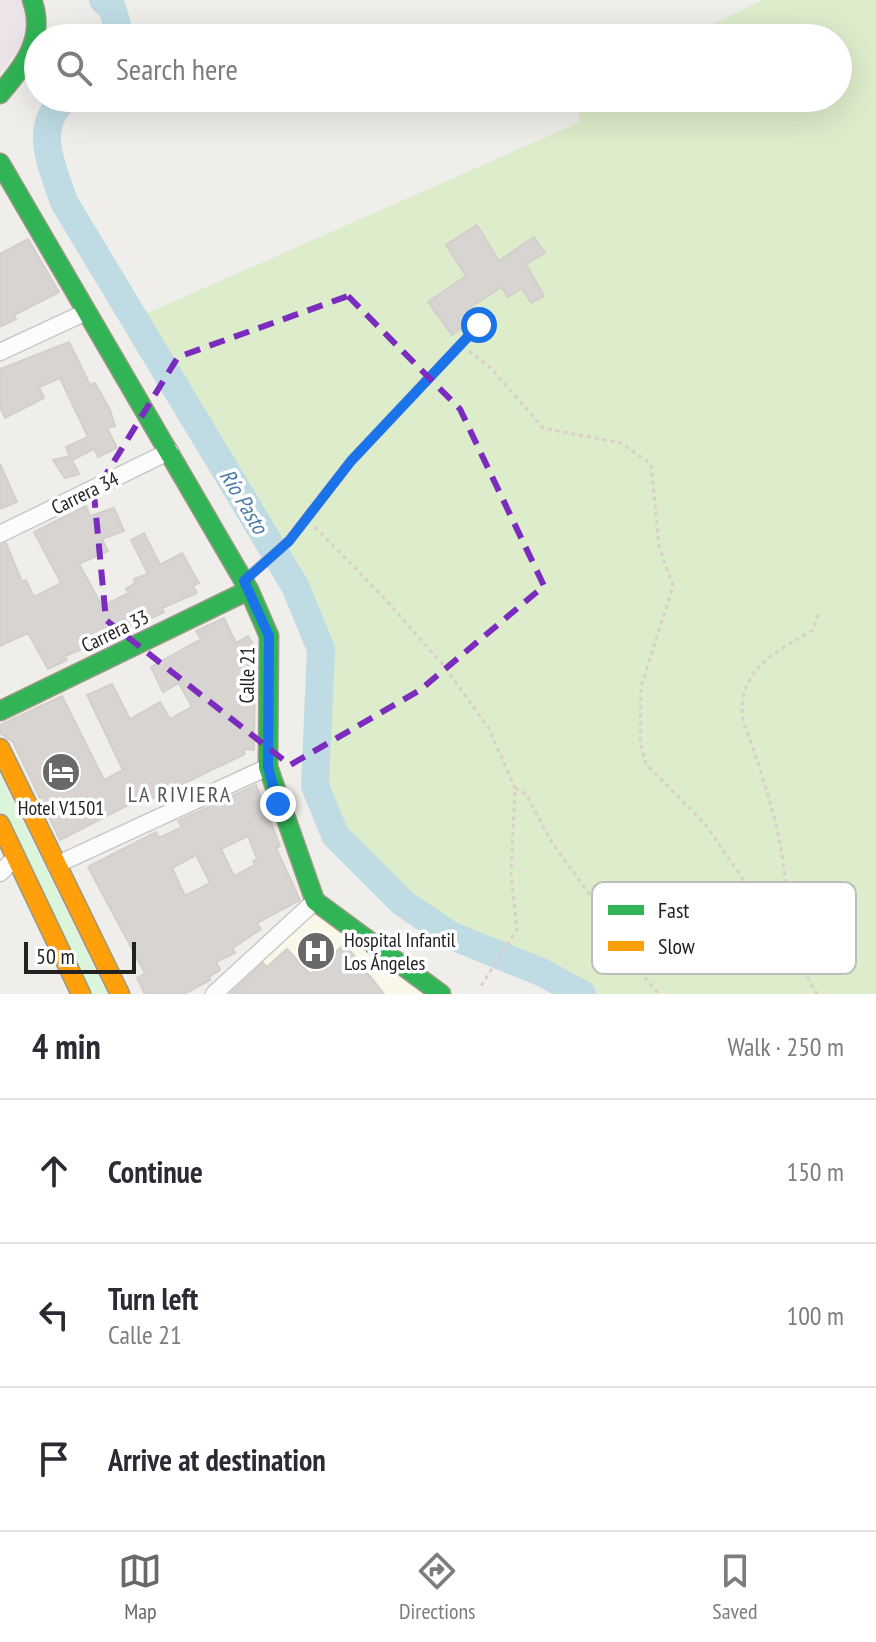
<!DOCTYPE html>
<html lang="en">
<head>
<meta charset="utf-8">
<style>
  body { margin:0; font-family:"PT Sans Narrow",sans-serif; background:#f2f2f3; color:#2b2b33 }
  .scale { position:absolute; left:24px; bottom:20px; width:112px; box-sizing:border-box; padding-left:8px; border:4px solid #222; border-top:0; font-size:22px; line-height:28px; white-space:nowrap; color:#222; -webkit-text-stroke:6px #fff; paint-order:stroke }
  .stop { position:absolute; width:24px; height:24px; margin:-18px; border:6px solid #1a73e8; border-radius:50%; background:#fff }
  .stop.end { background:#1a73e8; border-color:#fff; box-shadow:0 2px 8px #0008 }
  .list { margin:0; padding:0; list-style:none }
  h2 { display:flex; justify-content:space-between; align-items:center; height:104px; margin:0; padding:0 32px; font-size:34px }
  h2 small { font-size:26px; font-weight:400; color:#7c7c81 }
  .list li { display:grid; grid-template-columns:52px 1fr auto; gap:24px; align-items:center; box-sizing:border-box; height:144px; padding:0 32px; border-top:2px solid #e1e1e2 }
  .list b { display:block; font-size:30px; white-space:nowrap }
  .list p { margin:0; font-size:26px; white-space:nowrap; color:#7c7c81 }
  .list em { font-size:26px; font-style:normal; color:#7c7c81 }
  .icon { flex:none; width:44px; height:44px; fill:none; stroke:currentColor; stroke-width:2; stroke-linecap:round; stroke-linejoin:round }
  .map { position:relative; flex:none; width:876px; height:994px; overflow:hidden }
  .search { position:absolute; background:#fff; box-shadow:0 8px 32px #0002; left:24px; right:24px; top:24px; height:88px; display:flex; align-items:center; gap:20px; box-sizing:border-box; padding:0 28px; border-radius:44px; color:#7c7c81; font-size:30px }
  .sheet { height:536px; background:#fff }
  nav { display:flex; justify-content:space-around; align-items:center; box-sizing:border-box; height:112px; border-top:2px solid #e1e1e2; background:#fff; font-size:22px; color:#7c7c81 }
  nav a { display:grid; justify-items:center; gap:4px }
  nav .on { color:#6a6968 }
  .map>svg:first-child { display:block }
  .industrial { fill:#ede4e9 }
  .education { fill:#f8f7e8 }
  .grass { fill:#ddeccb }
  .park { fill:#daf5da }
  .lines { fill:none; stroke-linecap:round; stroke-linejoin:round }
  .river { stroke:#bfdbe3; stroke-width:28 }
  .building { fill:#d7d4d2; stroke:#d3d0cc; stroke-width:2; fill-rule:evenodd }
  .lane-casing { stroke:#c9c8c7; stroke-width:11 }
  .street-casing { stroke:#c9c8c7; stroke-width:19 }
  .fast-casing { stroke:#999a82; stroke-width:21 }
  .slow-casing { stroke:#999a82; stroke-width:21 }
  .path { stroke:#dccecd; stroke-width:3; stroke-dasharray:4 4; stroke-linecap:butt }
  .lane { stroke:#fdfcfc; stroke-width:8 }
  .street { stroke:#fdfcfc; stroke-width:16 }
  .fast { stroke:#30b455; stroke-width:18 }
  .slow { stroke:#ff9f0a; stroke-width:18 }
  .route { stroke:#1a73e8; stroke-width:10 }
  .marked { fill:none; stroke:#7b2cbf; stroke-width:6; stroke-dasharray:16 10; stroke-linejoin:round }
  .labels { text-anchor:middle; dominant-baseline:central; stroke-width:7; stroke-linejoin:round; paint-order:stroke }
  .street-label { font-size:20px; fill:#222; stroke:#fff }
  .poi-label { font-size:20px; fill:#222; stroke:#fff }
  .water-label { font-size:22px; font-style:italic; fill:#4a7aab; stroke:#fff }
  .neighbourhood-label { font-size:22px; letter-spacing:2px; fill:#555; stroke:#fff }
  .key { fill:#fff; stroke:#bdbdbd; stroke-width:2 }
  .key-label { font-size:22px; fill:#222 }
</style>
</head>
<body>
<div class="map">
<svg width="876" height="994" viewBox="0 0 876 994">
  <rect width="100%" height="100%" fill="#f0eeeb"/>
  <path class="industrial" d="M0 0H27L29 3 22 43 0 73Z"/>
  <path class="education" d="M310 909 423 994H219Z"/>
  <path class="grass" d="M762 0H876V994H578L543 973 450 935 403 903 335 835 315 786 321 649 296 586 249 513 136 318 580 122 578 98H838V38H685Z"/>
  <path class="park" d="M0 776 102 984 108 994H90L0 809Z"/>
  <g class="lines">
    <path class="river" d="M103 0 112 8 121 38
      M65 98C32 128 52 165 64 202L295 586 321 649 315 786 335 835 403 903 450 935 543 973 582 994"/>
  </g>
  <path class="building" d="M477 225 499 261 534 237 545 253 526 264 544 296 531 303 522 288 508 297 502 287 467 309 474 320 452 335 428 302 466 276 446 245Z
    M28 239 59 292 14 315 16 319 0 327V254Z
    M69 342 90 385 95 383 110 410 115 426 107 428 117 448 98 457 94 449 72 460 79 474 65 478 53 460 70 456 66 447 88 437 60 378 39 387 44 398 5 418 0 407V369Z
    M0 464 17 502 0 509Z
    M86 506 90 516 114 508 124 531 102 539 108 551 79 564 102 606 129 593 126 589 135 583 134 579 148 574 131 540 144 533 160 565 182 553 199 583 193 586 197 593 162 608 164 612 117 635 65 656 67 660 48 669 28 633 0 646V545L6 543 22 582 26 580 34 597 61 583 34 532Z
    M224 618 236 643 248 636 255 648 254 750 243 749 245 754 141 804 138 800 60 840 13 742 0 733V725L62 696 104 780 123 770 87 695 112 684 130 719 160 702 170 719 192 707 179 683 163 692 151 667 201 639 196 631Z
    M256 785 280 846 276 848 300 900 257 923 261 929 233 948 235 953 216 962 220 970 209 977 210 980 184 994H145L137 978 145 973 88 867 156 832 159 838 182 827 178 821ZM248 836 257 859 253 861 255 865 234 876 221 849ZM196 855 210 883 185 896 172 868Z
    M345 944 384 994H230L263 963 267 967 287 949 310 974Z"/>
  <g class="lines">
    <g class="lane-casing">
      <path id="lane" d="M244 580 289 541 351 461 479 325"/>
    </g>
    <g class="street-casing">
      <path id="street" d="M0 352 86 312
        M0 534 170 451
        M56 865 268 767
        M0 873 16 857
        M214 994 315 901"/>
    </g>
    <g class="fast-casing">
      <path id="fast" d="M0 94C24 65 46 39 32 0
        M0 163 249 590 269 636 268 767 315 901 441 994
        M0 711 249 590"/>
    </g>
    <g class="slow-casing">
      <path id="slow" d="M0 748 120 994
        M0 824 81 994"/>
    </g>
    <path class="path" d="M469 351 492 369 543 428 621 443 651 464 659 546 673 586 641 687 640 742 646 764 705 824 789 946 817 994
      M315 527 384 598 445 667 489 729 515 788 511 874 517 929 481 986
      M515 788 526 794 552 843 596 903 614 941 659 994
      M784 939C794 863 768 791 743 720 736 671 775 652 813 630L818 614"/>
    <use href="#lane" class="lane"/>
    <use href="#street" class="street"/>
    <use href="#fast" class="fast"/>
    <use href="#slow" class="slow"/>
  </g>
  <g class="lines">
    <path class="route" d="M278 804 268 767 269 636 244 581 289 541 351 461 479 325"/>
  </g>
  <path class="marked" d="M348 296 460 409 544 586 420 690 290 765 106 620 94 494 178 357Z"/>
  <defs>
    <g id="hotel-disc" transform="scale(2)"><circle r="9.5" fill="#6a6968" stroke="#fff"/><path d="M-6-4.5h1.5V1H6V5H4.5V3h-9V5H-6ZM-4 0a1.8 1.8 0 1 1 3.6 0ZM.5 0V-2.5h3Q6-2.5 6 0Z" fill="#fff"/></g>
    <g id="hospital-disc" transform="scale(2)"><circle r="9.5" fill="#6a6968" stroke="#fff"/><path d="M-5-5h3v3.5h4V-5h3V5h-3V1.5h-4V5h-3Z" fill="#fff"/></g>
  </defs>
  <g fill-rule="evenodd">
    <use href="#hotel-disc" x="61" y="772"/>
    <use href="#hospital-disc" x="316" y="951"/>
  </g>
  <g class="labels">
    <g class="street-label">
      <text transform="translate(85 493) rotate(-26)">Carrera 34</text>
      <text transform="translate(115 631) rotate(-26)">Carrera 33</text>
      <text transform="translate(247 675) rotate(-89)">Calle 21</text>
    </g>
    <g class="poi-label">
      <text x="61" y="808">Hotel V1501</text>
      <text x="344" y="940" text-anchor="start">Hospital Infantil<tspan x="344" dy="23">Los Ángeles</tspan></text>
    </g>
    <g class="water-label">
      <text transform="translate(244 501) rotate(59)">Río Pasto</text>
    </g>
    <g class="neighbourhood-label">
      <text x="180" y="794">LA RIVIERA</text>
    </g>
  </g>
  <rect x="592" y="882" width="264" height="92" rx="12" class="key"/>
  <rect x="608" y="905" width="36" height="10" fill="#30b455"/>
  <rect x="608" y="941" width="36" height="10" fill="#ff9f0a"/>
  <g class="key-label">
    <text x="658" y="918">Fast</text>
    <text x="658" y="954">Slow</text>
  </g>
</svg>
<div class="scale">50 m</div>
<div class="stop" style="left:479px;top:325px"></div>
<div class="stop end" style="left:278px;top:804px"></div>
<div class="search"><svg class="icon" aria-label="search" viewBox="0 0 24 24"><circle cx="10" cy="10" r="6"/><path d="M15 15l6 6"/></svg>Search here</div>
</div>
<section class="sheet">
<h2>4 min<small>Walk · 250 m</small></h2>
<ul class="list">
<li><svg class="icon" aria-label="ahead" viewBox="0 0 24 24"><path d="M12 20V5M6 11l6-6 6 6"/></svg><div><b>Continue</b></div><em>150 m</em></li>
<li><svg class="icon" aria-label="left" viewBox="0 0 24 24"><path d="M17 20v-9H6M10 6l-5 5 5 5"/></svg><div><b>Turn left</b><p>Calle 21</p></div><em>100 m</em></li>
<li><svg class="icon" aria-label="arrive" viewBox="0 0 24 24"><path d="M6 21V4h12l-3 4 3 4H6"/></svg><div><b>Arrive at destination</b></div></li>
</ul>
</section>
<nav>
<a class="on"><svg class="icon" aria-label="map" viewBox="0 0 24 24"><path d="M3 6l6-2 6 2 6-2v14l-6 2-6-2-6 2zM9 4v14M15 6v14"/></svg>Map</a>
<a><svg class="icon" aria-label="directions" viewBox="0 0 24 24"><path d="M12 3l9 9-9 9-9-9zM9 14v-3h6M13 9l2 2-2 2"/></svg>Directions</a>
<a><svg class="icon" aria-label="saved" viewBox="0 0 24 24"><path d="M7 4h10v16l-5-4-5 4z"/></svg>Saved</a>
</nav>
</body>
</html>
